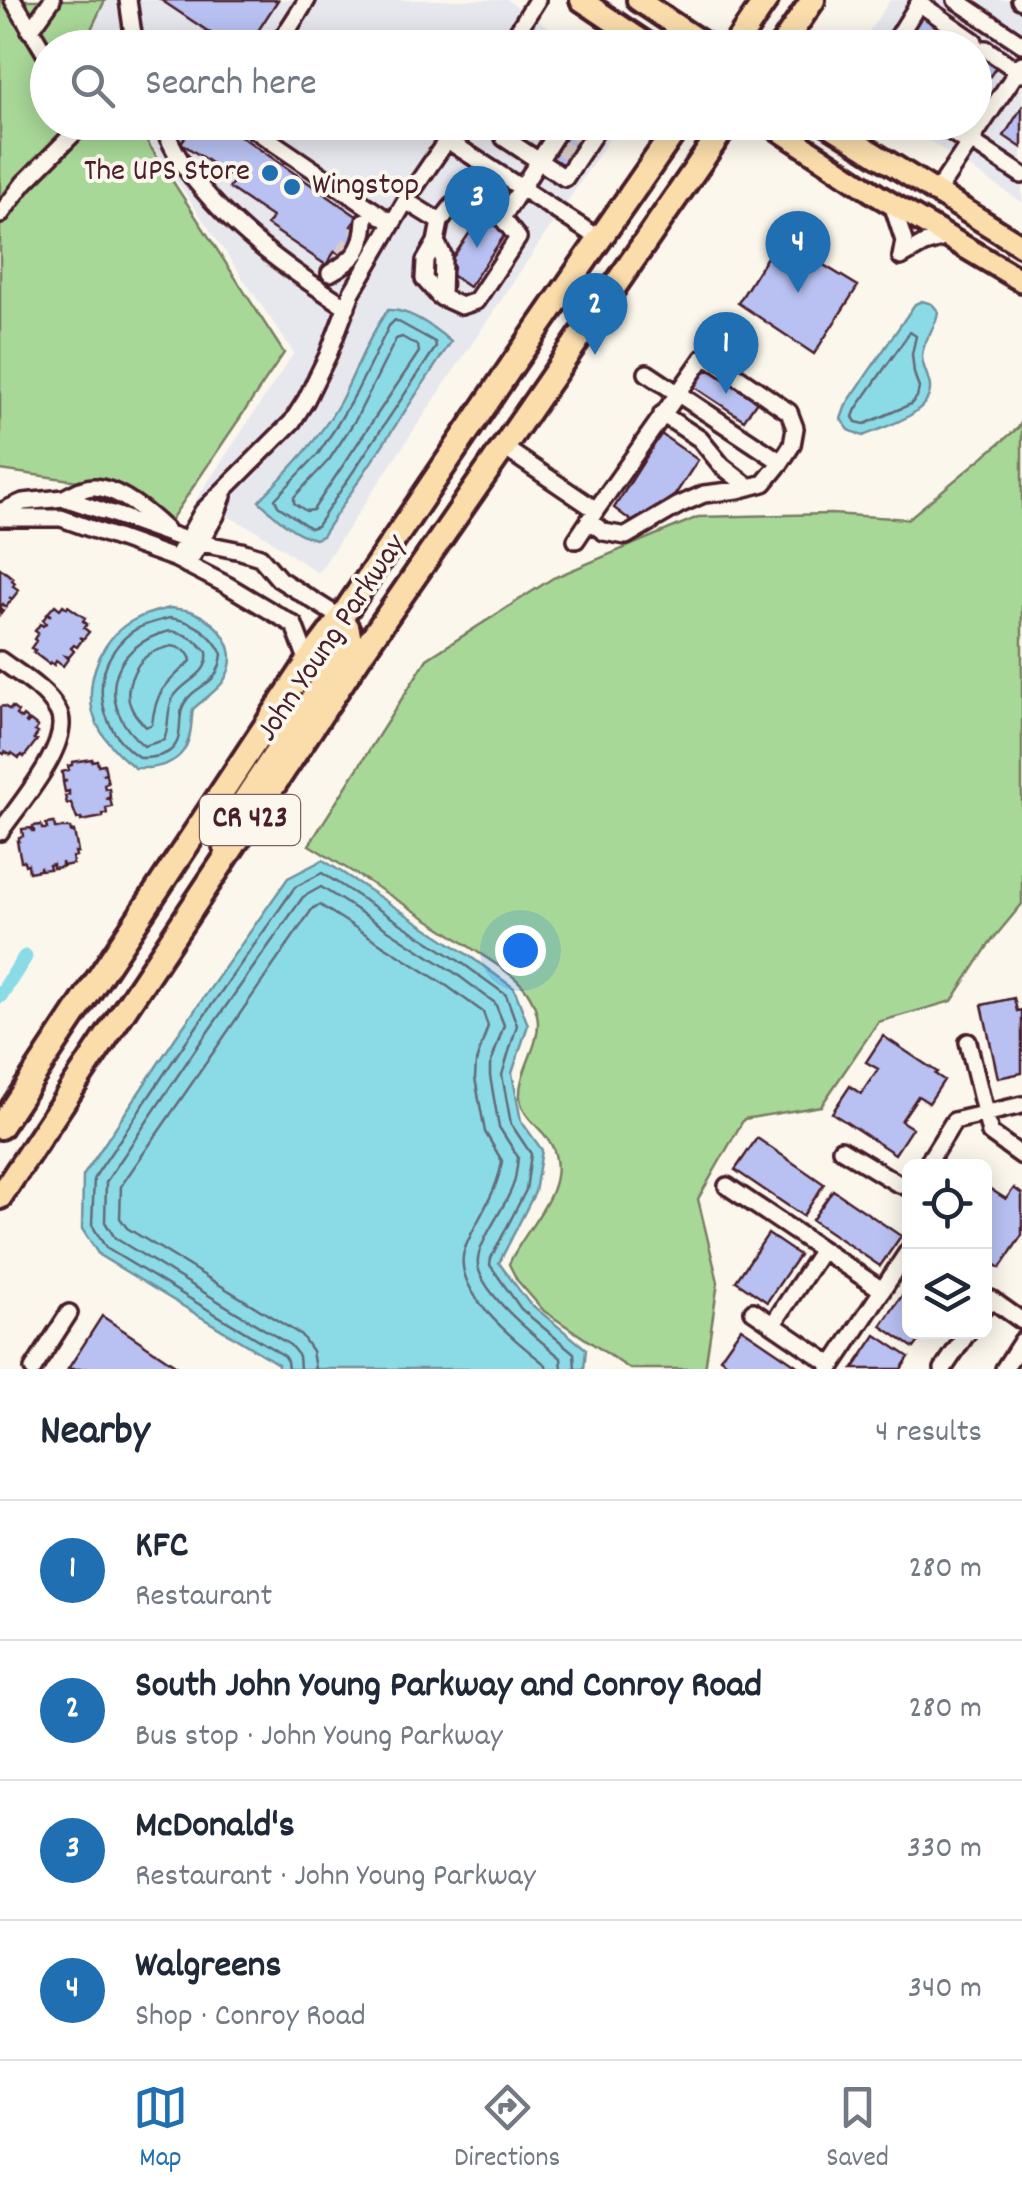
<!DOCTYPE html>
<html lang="en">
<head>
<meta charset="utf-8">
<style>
  body { margin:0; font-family:Dekko,sans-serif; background:#f2f2f3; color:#1f2937 }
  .controls { position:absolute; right:30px; bottom:30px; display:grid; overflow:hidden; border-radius:15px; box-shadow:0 5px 25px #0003 }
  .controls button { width:90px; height:90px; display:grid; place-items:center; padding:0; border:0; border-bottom:2px solid #e0e1e3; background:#fff; color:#1f2937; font:50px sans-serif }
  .you { position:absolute; left:520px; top:950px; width:35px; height:35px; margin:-25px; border:8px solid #fff; border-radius:50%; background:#1a73e8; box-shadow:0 0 0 15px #1a73e833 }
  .badge { display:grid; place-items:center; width:65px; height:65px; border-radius:50%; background:#1f6fb2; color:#fff; font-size:32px; font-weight:700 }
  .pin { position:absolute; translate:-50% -82px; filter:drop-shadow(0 2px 5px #0008) }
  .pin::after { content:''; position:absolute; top:52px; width:35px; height:30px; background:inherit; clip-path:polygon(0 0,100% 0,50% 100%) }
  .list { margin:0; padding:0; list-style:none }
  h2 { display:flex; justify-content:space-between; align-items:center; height:130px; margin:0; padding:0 40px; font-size:42px }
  h2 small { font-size:32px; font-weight:400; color:#747a83 }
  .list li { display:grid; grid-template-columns:65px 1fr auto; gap:30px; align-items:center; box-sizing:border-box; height:140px; padding:0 40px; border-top:2px solid #e0e1e3 }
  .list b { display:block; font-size:38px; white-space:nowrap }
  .list p { margin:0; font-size:32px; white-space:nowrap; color:#747a83 }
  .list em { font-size:32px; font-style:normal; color:#747a83 }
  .icon { flex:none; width:55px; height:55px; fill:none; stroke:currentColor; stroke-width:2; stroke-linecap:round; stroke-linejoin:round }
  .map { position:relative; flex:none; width:1022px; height:1369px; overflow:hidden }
  .search { position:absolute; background:#fff; box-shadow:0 5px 25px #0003; left:30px; right:30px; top:30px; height:110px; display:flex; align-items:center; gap:25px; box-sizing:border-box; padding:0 35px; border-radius:55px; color:#747a83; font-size:38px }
  .sheet { height:690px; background:#fff }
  nav { display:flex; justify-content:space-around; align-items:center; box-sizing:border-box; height:140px; border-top:2px solid #e0e1e3; background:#fff; font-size:28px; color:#747a83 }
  nav a { display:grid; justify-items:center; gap:5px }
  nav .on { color:#1f6fb2 }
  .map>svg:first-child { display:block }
  .built { fill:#e7e7ee }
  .green { fill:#a8d898; stroke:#797c62; stroke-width:2.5 }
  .water { fill:#8bdbe7; stroke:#71909c; stroke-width:2.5 }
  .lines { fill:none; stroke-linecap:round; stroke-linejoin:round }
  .shore { stroke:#646a76; stroke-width:2.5 }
  .canal { stroke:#8bdbe7; stroke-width:15 }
  .building { fill:#b8c1f2; stroke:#4a1f2b; stroke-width:2.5 }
  .minor-tunnel { stroke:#d8ccc5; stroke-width:15; stroke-dasharray:15 8; stroke-linecap:butt }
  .minor-casing { stroke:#4a1f2b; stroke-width:22 }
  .major-casing { stroke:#4a1f2b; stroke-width:28 }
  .highway-casing { stroke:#4a1f2b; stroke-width:30 }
  .minor { stroke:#fbf7ec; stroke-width:15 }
  .major { stroke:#faddab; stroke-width:20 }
  .highway { stroke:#faddab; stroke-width:22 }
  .poi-dot { fill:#1f6fb2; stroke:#fbf7ec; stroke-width:4 }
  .labels { text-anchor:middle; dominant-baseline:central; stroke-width:8; stroke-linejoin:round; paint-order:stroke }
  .shield { fill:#fbf7ec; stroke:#7f6065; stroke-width:2.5 }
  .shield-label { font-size:30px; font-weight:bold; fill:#4a1f2b }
  .poi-label { font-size:32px; fill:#4a1f2b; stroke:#fbf7ec; text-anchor:end }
  .street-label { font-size:32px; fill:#4a1f2b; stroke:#fbf7ec }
</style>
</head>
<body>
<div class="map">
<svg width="1022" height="1369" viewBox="0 0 1022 1369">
  <rect width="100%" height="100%" fill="#fbf7ec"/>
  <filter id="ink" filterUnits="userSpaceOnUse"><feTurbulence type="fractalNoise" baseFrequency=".01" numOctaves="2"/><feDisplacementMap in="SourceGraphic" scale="20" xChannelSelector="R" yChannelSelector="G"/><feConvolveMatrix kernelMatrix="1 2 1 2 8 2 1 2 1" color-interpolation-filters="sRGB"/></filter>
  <g filter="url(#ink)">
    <path class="built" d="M105 0H507L579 47 87 48 84 44Z
      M890 0H1022V202L902 123 974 122V48H858Z
      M137 123H620L318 573 257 531 196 500 294 353Z"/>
    <path class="green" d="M0 0H105L84 44 86 47 48 48V122L135 123 284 353 170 521 92 483 0 470Z
      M1022 421V904L989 944 952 1001 878 1022 821 1106 744 1119 698 1199 718 1282 705 1369H630L544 1311 517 1280 509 1264C525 1227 570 1191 553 1148 545 1128 523 1121 520 1098 518 1073 538 1049 538 1024 538 1009 530 993 520 983 504 967 482 956 464 943 413 909 361 877 309 845L427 659 553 578 698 517 831 514 908 519 1018 428Z"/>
    <path class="water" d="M922 301 932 304 938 311C937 328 923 338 922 356 922 367 929 376 930 387 932 414 883 427 863 436L849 430 841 419 846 405 915 304Z
      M388 310C409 309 435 328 451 342L322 536 315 539C293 534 275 516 259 501 289 470 318 441 340 402 356 372 367 338 388 310Z
      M170 608C177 609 186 609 193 612 222 625 243 652 223 682 215 692 203 700 193 709 191 719 192 731 188 741 181 764 157 769 135 768 121 757 106 742 98 726 80 692 98 639 132 621 144 614 156 611 170 608Z
      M323 860 468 955 514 988 528 1025 512 1073 521 1121 542 1150 535 1192 499 1263 528 1302 586 1349 584 1369H278V1364L99 1255 82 1229 83 1176 176 1037 288 878Z"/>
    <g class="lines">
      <path class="shore" d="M395 320 435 342 436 347 317 526 310 528 278 506 275 499 318 454 334 430 356 393 389 326Z
        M910 332 916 336 912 354 914 373 919 388 917 397 911 404 865 424 856 422 853 417 856 409Z
        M402 337 418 346 419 352 313 510 306 511 294 503V497L329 460 356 419 396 339Z
        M170 618C193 621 211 632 222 654 218 689 196 682 184 704 176 719 185 738 171 750 163 757 150 758 140 758 95 729 86 665 133 631 143 624 158 621 170 618Z
        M170 631C186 633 196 640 207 652 210 676 183 680 173 698 166 711 170 726 164 740L144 746C95 706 108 645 170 631Z
        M172 646C180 647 190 652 191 661 167 683 156 689 152 724L146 727C141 721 134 715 131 707 123 691 134 665 148 655 155 650 164 648 172 646Z
        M288 1369 287 1361 283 1355 106 1248 92 1225 94 1178 185 1043 295 887 322 873 462 963 506 995 517 1025 502 1075 511 1124 531 1154 526 1190 491 1258 490 1265 521 1309 574 1353 575 1369
        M300 1369 299 1356 290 1345 115 1238 105 1222 106 1182 195 1050 303 897 321 887 455 973 495 1003 504 1025 490 1066V1076L499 1127 518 1157C517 1168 516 1179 512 1188 504 1209 481 1238 478 1259 473 1289 540 1340 561 1358L562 1369
        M315 1369 312 1351 301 1335 127 1228 120 1218 121 1186 313 908 320 905 447 986 483 1012 488 1026 476 1062 475 1078 485 1132 502 1161C497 1194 477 1218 465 1248 449 1290 517 1342 546 1365L547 1369"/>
      <path class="canal" d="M0 996 25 957"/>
    </g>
    <path class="building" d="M161 0H278L247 48H233Z
      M920 15 969 48H898Z
      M205 31 229 48H194Z
      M974 51 997 66 974 99Z
      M1022 107V148L1004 136Z
      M195 122H220L358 217 351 226 362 234 346 258 335 251 326 265 267 225 272 217 229 188 235 179 181 143Z
      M575 122H593L563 167 551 158Z
      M481 216 506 233 469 287 450 274 454 267 449 263Z
      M779 238 858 286 814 354 738 303Z
      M707 368 757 401 744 420 694 387Z
      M661 434 698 460 675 495 634 523 614 508Z
      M0 568 13 578 12 580 15 583 13 586 19 590 12 599 9 597 12 599 6 607 3 604 0 607 3 610 0 614Z
      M55 605 60 609 63 605 67 608 68 606 85 618 83 621 87 624 84 628 89 632 83 639 80 637 82 640 77 647 74 645 71 648 74 651 69 657 65 656 68 659 63 666 56 661 54 665 50 662 49 664 33 652 35 650 31 648 36 641 34 639 38 633 35 631 40 624 43 626 46 623 43 620 48 613 51 616 48 613Z
      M4 706 10 710 12 707 18 712 16 715 21 719 23 716 28 720 26 723 27 724 30 721 38 727 35 731 38 733 34 739 37 740 24 757 22 755 19 758 12 753 11 755 5 752 4 754 0 752V707Z
      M92 759V761L97 760 98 765 104 764 106 773 102 774 106 775 108 783 104 784 105 789 109 788 110 796 106 799 110 798 112 807 106 808 107 814H103V817L81 821V818L77 819 71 803 67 804 65 796 69 795V791L65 792 63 782 67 781H63L62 772 69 770 68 766 72 765V762Z
      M54 823 55 828H70L71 832 74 831 78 852H75L76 856 72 857 73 864 63 866 62 862V867L53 868V864L49 865 50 869 41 870 40 866V870L29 872 28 864 25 865 24 861H21L17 841H19V837L23 836 22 829 31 828 32 831H34L33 826 41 825 42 829H47L46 824Z
      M1014 998 1017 1011 1022 1010V1073L998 1078 982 1005Z
      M883 1036 937 1072 935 1074 944 1080 929 1103 918 1096 901 1121 912 1128 895 1154 832 1113 850 1086 861 1094 878 1069 866 1062Z
      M757 1138 824 1184 803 1216 735 1170Z
      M984 1185 1006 1199 1014 1188 1022 1194V1235L1000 1268 984 1258Z
      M833 1190 901 1236 880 1266 812 1220Z
      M768 1234 799 1255 767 1302 736 1281Z
      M910 1284V1332H926L914 1348 881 1326Z
      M102 1316 181 1369H68Z
      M741 1328 802 1369H737L720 1358Z
      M876 1335 909 1357 901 1369H853Z"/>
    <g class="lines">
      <path class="minor-tunnel" d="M570 130 582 138
        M559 146 572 154
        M342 255 358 231"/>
      <g class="minor-casing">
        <path id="minor" d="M13 0 48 58
          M128 0 135 48
          M956 0 1022 44
          M1020 0 1022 1
          M30 31 52 0
          M276 48 307 0
          M507 48 537 0
          M891 48 919 3 974 41
          M986 49 1022 74
          M160 122C169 138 176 156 187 170 230 228 286 268 347 307
          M243 122 392 223
          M937 122 969 144
          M504 138 565 178 602 122
          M447 140 458 122
          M971 141 1022 175
          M936 193 1022 64
          M406 201 440 222 461 195 502 218 564 122
          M892 204 904 241 901 257 924 244 947 237
          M0 215 24 183 85 122
          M440 222 436 242 425 261 424 279 439 296 461 306 476 301 518 238 502 218
          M436 242 443 255 442 298
          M330 273C355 259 363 250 365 221
          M647 373 781 462
          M662 414 700 439 722 466 749 487
          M503 447 596 510
          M64 498C73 494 84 486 95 487 120 489 147 512 165 529
          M0 512 23 502 64 498 103 511
          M110 513 186 540 241 551 260 557 279 579 341 618
          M0 518H61L176 559 227 585 294 625 308 662
          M576 540 596 510 703 358 718 363 789 412 795 428 792 445 781 462 764 483 738 490 704 494 679 505 626 536 604 532 589 521
          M176 559 203 511 292 422 306 400 328 355 352 292 408 197 447 140 600 239
          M187 565 216 515 223 496
          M0 660C19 674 46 689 58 711 75 741 17 807 0 832
          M968 1042 990 1133 1022 1156
          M841 1149 897 1183 910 1188
          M926 1166 954 1121 1022 1105
          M727 1186 882 1290
          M984 1308 991 1299 1022 1321
          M753 1311 832 1365
          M773 1324 822 1250
          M33 1369 69 1313
          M830 1369 909 1250
          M943 1369 968 1332
          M1004 1369 1022 1341"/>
      </g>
      <g class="major-casing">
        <path id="major" d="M581 0 653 48
          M638 0 710 48
          M767 122 877 195 1022 281
          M824 122 1022 246"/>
      </g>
      <g class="highway-casing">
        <path id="highway" d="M733 48 766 0
          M780 48 813 0
          M225 846 232 819 350 642 348 630 341 618
          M0 1127 308 662 341 618 515 361 681 122
          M0 1197 363 651 728 122"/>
      </g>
      <use href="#minor" class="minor"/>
      <use href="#major" class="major"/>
      <use href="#highway" class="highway"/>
    </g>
  </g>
  <g class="poi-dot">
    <circle cx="270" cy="173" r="10"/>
    <circle cx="292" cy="187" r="10"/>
  </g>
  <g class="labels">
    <rect class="shield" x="200" y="795" width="100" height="50" rx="8"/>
    <g class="shield-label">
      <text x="250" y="820">CR 423</text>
    </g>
    <g class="poi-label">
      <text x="250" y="173">The UPS Store</text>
      <text x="312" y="187" text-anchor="start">Wingstop</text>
    </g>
    <g class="street-label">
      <text transform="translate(333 639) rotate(-56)">John Young Parkway</text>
    </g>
  </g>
</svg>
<div class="controls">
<button><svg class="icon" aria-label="locate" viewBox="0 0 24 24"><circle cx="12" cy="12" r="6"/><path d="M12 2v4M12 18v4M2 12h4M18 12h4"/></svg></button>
<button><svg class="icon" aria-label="layers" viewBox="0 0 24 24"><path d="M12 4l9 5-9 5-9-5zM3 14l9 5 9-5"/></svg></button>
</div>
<div class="you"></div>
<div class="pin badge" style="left:726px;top:394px">1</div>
<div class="pin badge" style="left:595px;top:355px">2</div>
<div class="pin badge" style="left:477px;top:248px">3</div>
<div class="pin badge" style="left:798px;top:293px">4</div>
<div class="search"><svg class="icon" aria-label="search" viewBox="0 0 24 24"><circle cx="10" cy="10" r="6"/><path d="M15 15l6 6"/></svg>Search here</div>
</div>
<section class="sheet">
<h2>Nearby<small>4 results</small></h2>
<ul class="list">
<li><span class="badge">1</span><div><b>KFC</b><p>Restaurant</p></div><em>280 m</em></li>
<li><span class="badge">2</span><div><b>South John Young Parkway and Conroy Road</b><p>Bus stop · John Young Parkway</p></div><em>280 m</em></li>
<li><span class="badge">3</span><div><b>McDonald's</b><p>Restaurant · John Young Parkway</p></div><em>330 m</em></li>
<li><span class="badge">4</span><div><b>Walgreens</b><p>Shop · Conroy Road</p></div><em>340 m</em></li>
</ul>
</section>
<nav>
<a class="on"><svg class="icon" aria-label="map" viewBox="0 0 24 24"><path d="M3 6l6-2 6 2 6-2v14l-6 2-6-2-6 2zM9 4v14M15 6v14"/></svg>Map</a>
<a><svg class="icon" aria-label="directions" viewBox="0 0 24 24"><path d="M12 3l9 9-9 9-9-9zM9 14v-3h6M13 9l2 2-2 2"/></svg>Directions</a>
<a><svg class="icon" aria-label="saved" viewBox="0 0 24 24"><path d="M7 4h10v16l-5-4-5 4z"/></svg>Saved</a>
</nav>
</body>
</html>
